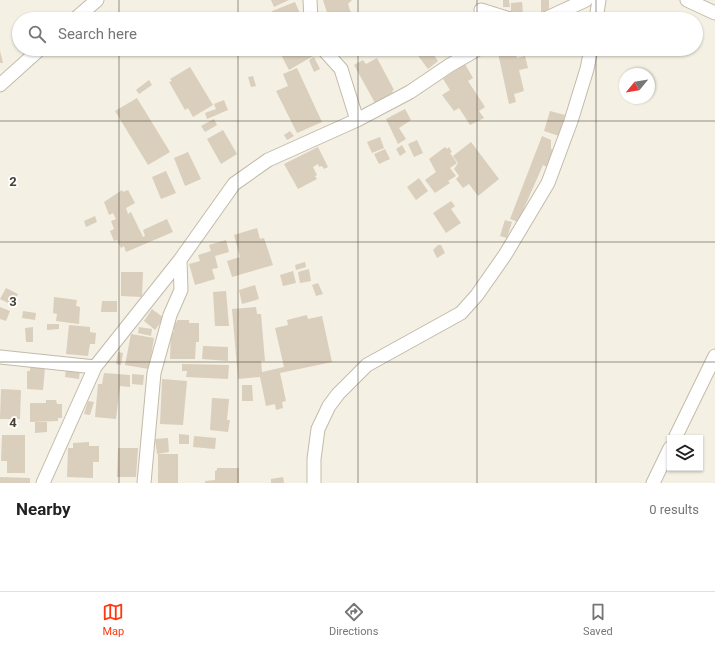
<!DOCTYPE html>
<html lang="en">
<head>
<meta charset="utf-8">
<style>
  body { margin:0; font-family:Roboto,sans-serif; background:#f2f2f2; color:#222 }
  .controls { position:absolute; right:12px; bottom:12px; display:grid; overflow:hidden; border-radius:0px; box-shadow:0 1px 3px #0004 }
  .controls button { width:36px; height:36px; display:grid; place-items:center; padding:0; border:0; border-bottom:1px solid #e0e0e0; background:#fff; color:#222; font:20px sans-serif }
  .compass { position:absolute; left:619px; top:68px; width:36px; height:36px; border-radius:50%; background:#fff; box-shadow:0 1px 3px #0004; rotate:240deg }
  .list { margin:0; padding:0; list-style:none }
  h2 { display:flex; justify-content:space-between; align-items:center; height:52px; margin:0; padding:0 16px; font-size:17px }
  h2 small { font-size:13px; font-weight:400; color:#767676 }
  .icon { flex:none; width:22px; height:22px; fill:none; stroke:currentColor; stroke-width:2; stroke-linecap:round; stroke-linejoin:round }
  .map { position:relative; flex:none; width:715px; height:483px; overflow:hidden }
  .search { position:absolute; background:#fff; box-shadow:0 1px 3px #0004; left:12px; right:12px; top:12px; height:44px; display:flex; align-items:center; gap:10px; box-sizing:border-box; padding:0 14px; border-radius:22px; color:#767676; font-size:15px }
  .sheet { height:108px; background:#fff }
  nav { display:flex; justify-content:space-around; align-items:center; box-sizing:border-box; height:56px; border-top:1px solid #e0e0e0; background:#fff; font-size:11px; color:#767676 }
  nav a { display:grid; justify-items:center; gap:2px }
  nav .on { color:#ff3810 }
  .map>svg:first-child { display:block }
  .building { fill:#dacebc }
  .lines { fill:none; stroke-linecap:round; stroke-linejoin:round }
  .minor-casing { stroke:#c3bba9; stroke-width:15 }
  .minor { stroke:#fff; stroke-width:13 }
  .grid { fill:none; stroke:#474033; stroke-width:1; stroke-opacity:0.55 }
  .grid-label { font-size:13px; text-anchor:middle; font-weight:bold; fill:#474033; stroke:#fff; stroke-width:3.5; stroke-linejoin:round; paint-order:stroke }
</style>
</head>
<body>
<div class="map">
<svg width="715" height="483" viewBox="0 0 715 483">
  <rect width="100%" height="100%" fill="#f4f0e4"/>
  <path class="building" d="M271 0H289L274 7Z
    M323 0H352L348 4 353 19H329Z
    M503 0H509L510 7H503Z
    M541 0H549V10L541 13Z
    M295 2 302 18 275 19 272 11Z
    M522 2 523 13 511 14V3Z
    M278 49H309L313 56 289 70Z
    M394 49H404L396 53Z
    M413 49H430L438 61 428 69Z
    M514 50 517 58 525 56 528 68 519 70 524 91 514 94 516 102 509 104 498 53Z
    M0 51 3 63H0Z
    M314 57 320 69 314 72 309 60Z
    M377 58 394 90 392 91 393 93 375 103 354 65 363 60 366 64Z
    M465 64 473 78 468 81 485 107 479 111 484 118 470 125 459 108 454 111 442 95 450 90 443 79Z
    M190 67 213 105 193 117 188 108 185 110 169 82 172 81 170 79Z
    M297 68 322 122 297 133 276 91 288 86 283 74Z
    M253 76 256 86 251 87 248 77Z
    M149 80 152 85 139 94 136 90Z
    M137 98 170 152 148 165 115 111Z
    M224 100 228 110 207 119 205 113 216 109 214 104Z
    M405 109 411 120 399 128 406 139 398 144 386 119Z
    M550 111 565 115 559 136 544 131Z
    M214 119 217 125 205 132 201 126Z
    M223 130 237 154 221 164 207 139Z
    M290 131 294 136 287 140 284 135Z
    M542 136 551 140V149L554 150 549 168 543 165 518 222 510 219Z
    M380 137 384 148 372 153 367 142Z
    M417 140 423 153 414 157 408 144Z
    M471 142 499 179 478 196 469 184 463 188 456 179 459 176 454 169 458 163 453 156Z
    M402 145 406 152 400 156 396 149Z
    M318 147 328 167 324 169 322 166 319 167 318 164 313 167 317 175 315 176 317 179 298 189 284 164Z
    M445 147 447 149 449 147 452 152 450 153 457 163 450 168 456 176 448 181 450 183 435 193 425 180 436 172 429 159Z
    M385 149 390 159 379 164 374 154Z
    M188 152 201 179 185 186 174 158Z
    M166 171 176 193 161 199 152 177Z
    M419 178 428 191 416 200 407 187Z
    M122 190 123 192 128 190 135 203 126 208 128 214 131 212 143 237 145 236 143 230 167 219 173 232 126 252 124 246 121 248 117 240 114 241 110 231 114 229 111 221 116 219 113 213 109 215 104 202Z
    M451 201 455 206 451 209 461 223 446 233 433 213Z
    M95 216 97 222 86 227 84 221Z
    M505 220 512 222 507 238 500 236Z
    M257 228 260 239 264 238 273 265 232 277 227 261 240 257 234 235Z
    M226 240 229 252 215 256 218 268 212 269 215 279 195 285 189 264 200 261 198 255 211 251 209 245Z
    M438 245H441L445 253 437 258 433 250Z
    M305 262 306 267 296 270 295 265Z
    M309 269 311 281 300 283 298 272Z
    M293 271 296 283 283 286 280 275Z
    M121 272H143L142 297 121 296Z
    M318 283 323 294 316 296 312 285Z
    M255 285 259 299 242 304 239 290Z
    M6 288 18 294 12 305 0 299Z
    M226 291 229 326H215L213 292Z
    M54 297 77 300 76 306 80 307 79 324 56 321 57 314 53 313Z
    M102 301H117V312H101Z
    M0 307 10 311 6 321 0 319Z
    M256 307 257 314H261L265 361H261L262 372 284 367 275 328 288 325 287 320 307 315 308 319 322 316 332 362 280 373 286 401 282 402 283 408 276 410 275 404 266 406 260 377 238 379 232 309Z
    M152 309 164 318 155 330 144 321Z
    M23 311 36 313 35 320 22 318Z
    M177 320H189V323H199V342H196L195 359H170L171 332H174V322H177Z
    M47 324H59V329L47 330Z
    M69 325 90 327V332L96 333 95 344H90L88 356 66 354Z
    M33 327V342H26L25 328Z
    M139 327 152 329 151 336 138 333Z
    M131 334 154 338 149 369 125 365Z
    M203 346 228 347V361L202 359Z
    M118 352 123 353 121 365 116 364Z
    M182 364 229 365 228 379 186 377 187 371H182Z
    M30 367 45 368 43 390 27 389V371H30Z
    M66 369 80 371 79 379 65 377Z
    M104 373 130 375V387L120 386 116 419 95 417 98 384H102Z
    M132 374 144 375 143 385 132 384Z
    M162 379 187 381 183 425 160 424Z
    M242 385H252L253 401H242Z
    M1 389 21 390 20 419H0Z
    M212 398 229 399 227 420H230L228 432 210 430Z
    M46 400H56L57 404H62V418H58V421L30 422V403H46Z
    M88 401 94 402 90 415 84 414Z
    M35 422H47V432L35 433Z
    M179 434 189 435V444H179Z
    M2 435H25V473H7V461H1Z
    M194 436 216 438 215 449 193 447Z
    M168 438 169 452 157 454 155 439Z
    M89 442V446H99V462H93V478L67 477 68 448H73V443Z
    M118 448H138L136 477H117Z
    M158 454H178V483H158Z
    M217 468H239V483H205V481L215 480V471L217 470Z
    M0 477 30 478V483H0Z
    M283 477 284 483H271V479Z"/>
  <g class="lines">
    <g class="minor-casing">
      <path id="minor" d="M310 0 311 19
        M687 0 715 13
        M481 10 510 19
        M75 19 97 0
        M545 19 586 0
        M596 19 599 0
        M323 49 341 69 357 120
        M0 85 40 49
        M0 357 95 367
        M675 438 715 356
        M43 483 95 367 180 260 234 184 268 160 357 120 410 92 450 65 478 49
        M144 483 154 373 170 315 181 290 180 260
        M314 483V459L318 429 329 406 338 394 367 365 461 313 477 295 505 255 548 183 571 121 587 69 591 49
        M653 483 670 448"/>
    </g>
    <use href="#minor" class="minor"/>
  </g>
  <path class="grid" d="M119 0V19M238 0V19M358 0V19M477 0V19M596 0V19M119 49V483M238 49V483M358 49V483M477 49V483M596 49V483M0 121H715M0 242H715M0 362H715"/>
  <g class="grid-label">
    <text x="13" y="186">2</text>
    <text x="13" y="306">3</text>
    <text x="13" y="427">4</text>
  </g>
</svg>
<div class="controls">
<button><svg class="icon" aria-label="layers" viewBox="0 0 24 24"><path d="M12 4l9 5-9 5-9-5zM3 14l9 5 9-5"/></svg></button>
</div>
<svg class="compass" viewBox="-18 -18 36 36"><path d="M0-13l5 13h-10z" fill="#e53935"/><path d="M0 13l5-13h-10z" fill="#767676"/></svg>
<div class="search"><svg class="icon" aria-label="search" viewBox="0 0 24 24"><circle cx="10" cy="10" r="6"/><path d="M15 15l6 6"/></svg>Search here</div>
</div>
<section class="sheet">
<h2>Nearby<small>0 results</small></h2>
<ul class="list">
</ul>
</section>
<nav>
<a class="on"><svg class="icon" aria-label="map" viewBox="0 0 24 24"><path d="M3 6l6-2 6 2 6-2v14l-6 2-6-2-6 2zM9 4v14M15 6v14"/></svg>Map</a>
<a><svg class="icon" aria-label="directions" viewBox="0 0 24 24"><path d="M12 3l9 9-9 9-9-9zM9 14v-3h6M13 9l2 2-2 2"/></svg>Directions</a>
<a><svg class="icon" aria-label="saved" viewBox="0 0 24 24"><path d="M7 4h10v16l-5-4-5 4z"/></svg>Saved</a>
</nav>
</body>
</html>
